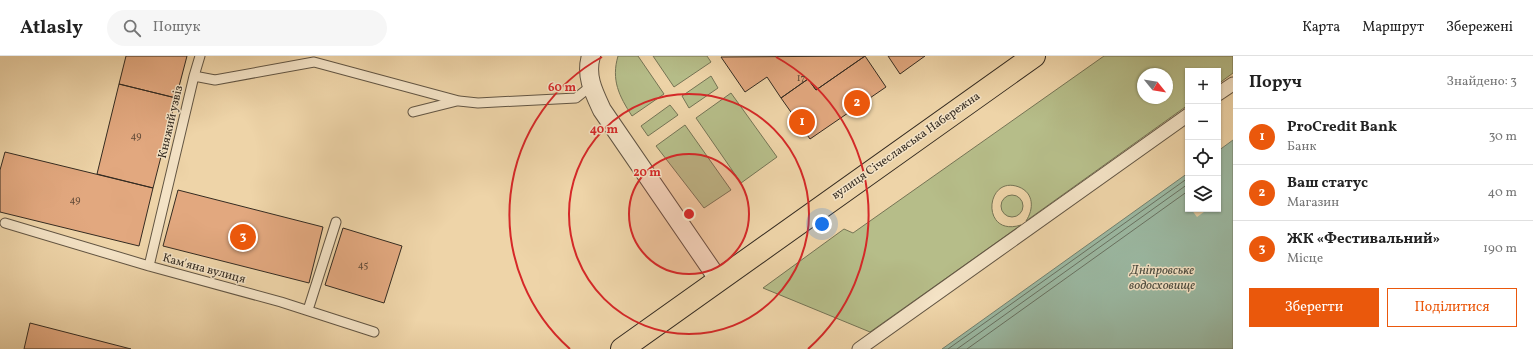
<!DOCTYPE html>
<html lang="uk">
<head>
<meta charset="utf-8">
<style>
  body { margin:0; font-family:Vollkorn,serif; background:#f6f6f6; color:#222 }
  .controls { position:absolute; right:12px; top:12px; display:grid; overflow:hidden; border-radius:0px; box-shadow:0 1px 3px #0004 }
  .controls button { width:36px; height:36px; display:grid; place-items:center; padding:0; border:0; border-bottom:1px solid #e0e0e0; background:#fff; color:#222; font:20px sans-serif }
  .compass { position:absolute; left:1137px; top:12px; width:36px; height:36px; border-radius:50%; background:#fff; box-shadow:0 1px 3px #0004; rotate:120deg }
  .you { position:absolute; left:822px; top:168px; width:14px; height:14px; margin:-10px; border:3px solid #fff; border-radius:50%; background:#1a73e8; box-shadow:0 0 0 6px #1a73e833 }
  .badge { display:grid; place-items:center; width:26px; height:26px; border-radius:50%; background:#ea580c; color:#fff; font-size:13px; font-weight:700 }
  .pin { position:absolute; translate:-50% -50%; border:2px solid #fff; box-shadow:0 1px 4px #0006 }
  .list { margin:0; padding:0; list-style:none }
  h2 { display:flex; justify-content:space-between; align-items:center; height:52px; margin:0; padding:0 16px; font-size:17px }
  h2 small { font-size:13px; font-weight:400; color:#767676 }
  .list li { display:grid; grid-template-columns:26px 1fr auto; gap:12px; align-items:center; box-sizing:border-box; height:56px; padding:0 16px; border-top:1px solid #e0e0e0 }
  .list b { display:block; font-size:15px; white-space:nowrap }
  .list p { margin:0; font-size:13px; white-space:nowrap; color:#767676 }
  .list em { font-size:13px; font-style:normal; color:#767676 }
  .actions { display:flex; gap:8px; padding:12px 16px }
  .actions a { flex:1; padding:9px 0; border:1px solid #ea580c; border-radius:0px; text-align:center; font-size:14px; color:#ea580c }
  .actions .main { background:#ea580c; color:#fff }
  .icon { flex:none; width:22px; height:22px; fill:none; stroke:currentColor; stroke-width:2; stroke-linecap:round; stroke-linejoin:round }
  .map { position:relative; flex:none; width:1233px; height:293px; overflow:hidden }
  header { display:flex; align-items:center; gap:24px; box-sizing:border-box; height:56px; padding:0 20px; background:#fff; border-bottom:1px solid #e0e0e0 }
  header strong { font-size:19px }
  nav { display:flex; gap:22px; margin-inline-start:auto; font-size:14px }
  .search { width:280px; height:36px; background:#f6f6f6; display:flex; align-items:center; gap:10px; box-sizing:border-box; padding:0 14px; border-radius:22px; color:#767676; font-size:15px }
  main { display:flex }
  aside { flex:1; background:#fff }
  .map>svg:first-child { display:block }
  .green { fill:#b6bd89; stroke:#757455; fill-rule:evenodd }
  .water { fill:#9bb9a3; stroke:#72806f }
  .pier { fill:#eed4a8 }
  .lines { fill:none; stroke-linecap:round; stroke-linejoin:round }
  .shore { stroke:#687262; stroke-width:1 }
  .building { fill:#e2a87f; stroke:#342b21 }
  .service-casing { stroke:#625543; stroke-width:11 }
  .pedestrian-casing { stroke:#625543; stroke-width:15 }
  .minor-casing { stroke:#625543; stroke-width:20 }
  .primary-casing { stroke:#342b21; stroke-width:24 }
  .service { stroke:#f4e3c6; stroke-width:9 }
  .pedestrian { stroke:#f4e3c6; stroke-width:13 }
  .minor { stroke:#f4e3c6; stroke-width:18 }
  .primary { stroke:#eed4a8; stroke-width:22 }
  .ring { fill:none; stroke:#d62828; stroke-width:2 }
  .labels { text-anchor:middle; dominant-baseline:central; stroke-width:3; stroke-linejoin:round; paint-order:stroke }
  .number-label { font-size:10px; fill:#604a38 }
  .street-label { font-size:12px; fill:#342b21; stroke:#f4e3c6 }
  .water-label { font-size:13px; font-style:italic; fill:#4e4e42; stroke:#f4e3c6 }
  .centre { fill:#d62828; stroke:#f4e3c6; stroke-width:2 }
  .ring-label { font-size:12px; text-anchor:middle; font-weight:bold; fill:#d62828; stroke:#f4e3c6; stroke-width:3; stroke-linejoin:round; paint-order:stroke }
</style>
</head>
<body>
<header>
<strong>Atlasly</strong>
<div class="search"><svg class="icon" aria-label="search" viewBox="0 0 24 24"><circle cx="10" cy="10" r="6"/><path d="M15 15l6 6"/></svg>Пошук</div>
<nav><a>Карта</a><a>Маршрут</a><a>Збережені</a></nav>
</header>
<main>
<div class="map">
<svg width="1233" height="293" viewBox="0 0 1233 293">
  <rect width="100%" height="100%" fill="#eed4a8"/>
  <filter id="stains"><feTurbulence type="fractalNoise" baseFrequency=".005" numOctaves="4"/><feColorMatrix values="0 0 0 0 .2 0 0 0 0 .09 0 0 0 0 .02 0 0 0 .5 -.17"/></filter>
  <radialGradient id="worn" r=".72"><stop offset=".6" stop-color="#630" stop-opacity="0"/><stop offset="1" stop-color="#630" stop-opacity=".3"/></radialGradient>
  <path class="green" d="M618 0H638L664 38 632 60C619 40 611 24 618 0Z
    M653 0H707L711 6 674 31Z
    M1104 0H1233V17L1218 28V15H1188V49L1026 165C1034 153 1034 137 1019 131 985 118 980 182 1021 169L870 276 763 232 844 173 853 177ZM1143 18H1167V42H1143Z
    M711 20 718 32 689 52 682 40Z
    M731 37 777 101 741 127 696 62Z
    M670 49 678 59 648 80 641 70Z
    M685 69 731 134 704 152 656 90Z
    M1001 150a11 11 0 1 1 22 0a11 11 0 1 1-22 0Z"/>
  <path class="water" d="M1233 84V293H942L1188 117V153H1218V95Z"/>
  <path class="pier" d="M1191 153H1208L1197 161Z"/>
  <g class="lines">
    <path class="shore" d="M948 293 1188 122
      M957 293 1188 128
      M967 293 1188 135"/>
  </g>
  <path class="building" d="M126 0H187L176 42 119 28Z
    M865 0 816 34 808 23 781 42 767 21 745 36 721 1Z
    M865 0 886 31 810 83 781 42 808 23 816 34Z
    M888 0H925L900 18Z
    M119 28 176 42 153 132 97 118Z
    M5 96 153 132 139 190 0 156V114Z
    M178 134 323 171 309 227 163 190Z
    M343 172 402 190 384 247 325 229Z
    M30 267 131 293H24Z"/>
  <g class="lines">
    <g class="service-casing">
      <path id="service" d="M194 20 200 0
        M413 56 457 45
        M5 167 149 210 281 246 374 276
        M149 210 194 20 215 24 314 6 459 45 478 47 576 42 591 30
        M308 254 336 166"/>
    </g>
    <g class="pedestrian-casing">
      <path id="pedestrian" d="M1218 38 1233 28
        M859 293 1188 59"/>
    </g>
    <g class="minor-casing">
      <path id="minor" d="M591 0C585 20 594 37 602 54L718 223"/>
    </g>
    <g class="primary-casing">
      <path id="primary" d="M622 293 1034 0"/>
    </g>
    <use href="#service" class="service"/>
    <use href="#pedestrian" class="pedestrian"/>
    <use href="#minor" class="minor"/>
    <use href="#primary" class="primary"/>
  </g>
  <circle cx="689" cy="158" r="60" fill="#d62828" fill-opacity=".12"/>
  <g class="ring">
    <circle cx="689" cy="158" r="60"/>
    <circle cx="689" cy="158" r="120"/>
    <path d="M570 293A180 180 0 0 1 602 1M776 1A180 180 0 0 1 808 293"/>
  </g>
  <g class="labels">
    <g class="number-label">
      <text x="801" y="22">17</text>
      <text x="136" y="80">49</text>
      <text x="75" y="144">49</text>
      <text x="363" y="209">45</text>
    </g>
    <g class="street-label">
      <text transform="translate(171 66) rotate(-77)">Княжий узвіз</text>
      <text transform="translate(906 90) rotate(-35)">вулиця Січеславська Набережна</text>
      <text transform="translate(204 213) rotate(15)">Кам'яна вулиця</text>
    </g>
    <g class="water-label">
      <text x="1162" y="215">Дніпровське<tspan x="1162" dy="15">водосховище</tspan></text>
    </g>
  </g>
  <circle cx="689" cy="158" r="6" class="centre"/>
  <g class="ring-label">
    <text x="562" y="35">60 m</text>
    <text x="604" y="77">40 m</text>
    <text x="647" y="120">20 m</text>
  </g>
  <rect width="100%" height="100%" filter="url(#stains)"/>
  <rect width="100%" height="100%" fill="url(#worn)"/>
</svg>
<div class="controls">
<button>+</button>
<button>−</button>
<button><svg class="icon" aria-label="locate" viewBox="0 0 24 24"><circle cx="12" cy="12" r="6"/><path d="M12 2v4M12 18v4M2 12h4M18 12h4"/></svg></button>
<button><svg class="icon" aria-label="layers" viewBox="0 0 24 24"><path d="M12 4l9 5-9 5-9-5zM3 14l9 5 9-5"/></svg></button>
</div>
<svg class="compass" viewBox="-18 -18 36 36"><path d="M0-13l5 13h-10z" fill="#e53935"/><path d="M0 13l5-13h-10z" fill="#767676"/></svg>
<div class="you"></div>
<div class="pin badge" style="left:802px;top:66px">1</div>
<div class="pin badge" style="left:857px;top:47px">2</div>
<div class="pin badge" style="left:243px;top:181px">3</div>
</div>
<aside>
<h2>Поруч<small>Знайдено: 3</small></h2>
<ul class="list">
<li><span class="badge">1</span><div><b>ProCredit Bank</b><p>Банк</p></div><em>30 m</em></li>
<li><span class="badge">2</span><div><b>Ваш статус</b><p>Магазин</p></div><em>40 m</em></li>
<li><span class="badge">3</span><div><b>ЖК «Фестивальний»</b><p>Місце</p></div><em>190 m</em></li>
</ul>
<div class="actions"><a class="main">Зберегти</a><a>Поділитися</a></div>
</aside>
</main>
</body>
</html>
